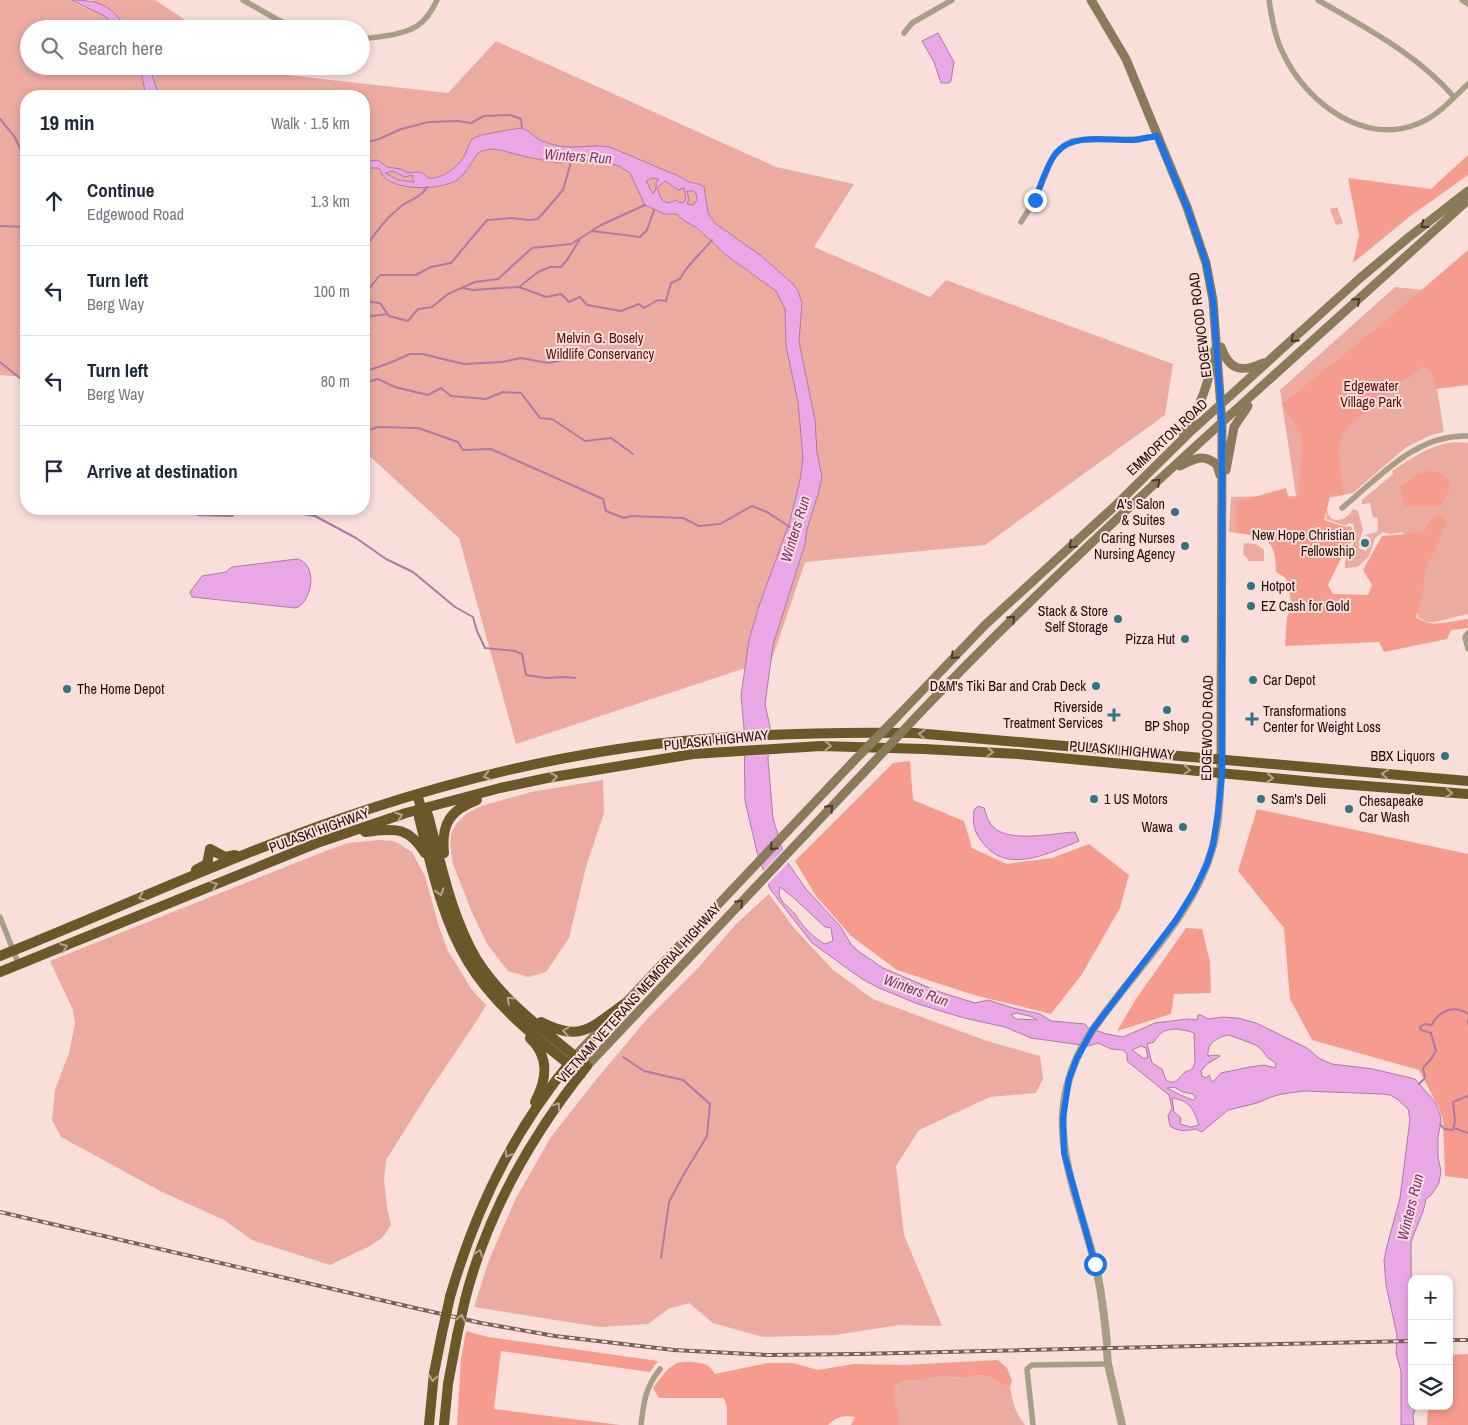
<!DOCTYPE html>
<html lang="en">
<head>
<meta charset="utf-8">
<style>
  body { margin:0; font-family:"Archivo Narrow",sans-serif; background:#f6f6f7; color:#1f2937 }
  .controls { position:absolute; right:15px; bottom:15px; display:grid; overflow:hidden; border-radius:10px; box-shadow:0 2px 8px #0003 }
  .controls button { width:45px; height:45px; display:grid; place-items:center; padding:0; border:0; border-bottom:1px solid #e0e1e3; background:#fff; color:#1f2937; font:25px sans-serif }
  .stop { position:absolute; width:15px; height:15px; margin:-11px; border:4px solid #1a73e8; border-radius:50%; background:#fff }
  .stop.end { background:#1a73e8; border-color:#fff; box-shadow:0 1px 5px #0008 }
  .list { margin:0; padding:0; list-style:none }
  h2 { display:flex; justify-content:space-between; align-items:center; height:65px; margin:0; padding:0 20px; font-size:21px }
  h2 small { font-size:16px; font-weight:400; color:#747a83 }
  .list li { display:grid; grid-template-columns:32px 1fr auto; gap:15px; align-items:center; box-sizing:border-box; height:90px; padding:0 20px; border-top:1px solid #e0e1e3 }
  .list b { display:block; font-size:19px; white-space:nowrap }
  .list p { margin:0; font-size:16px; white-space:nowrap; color:#747a83 }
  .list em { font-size:16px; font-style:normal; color:#747a83 }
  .icon { flex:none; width:28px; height:28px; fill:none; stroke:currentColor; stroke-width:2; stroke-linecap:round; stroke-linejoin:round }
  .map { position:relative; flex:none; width:1468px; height:1425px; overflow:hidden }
  .search { position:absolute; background:#fff; box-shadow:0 2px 8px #0003; left:20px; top:20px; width:350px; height:55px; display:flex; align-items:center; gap:12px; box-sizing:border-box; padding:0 18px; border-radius:28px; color:#747a83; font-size:19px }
  .panel { position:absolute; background:#fff; box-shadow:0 2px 8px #0003; left:20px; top:90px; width:350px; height:425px; border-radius:20px }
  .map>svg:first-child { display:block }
  .green { fill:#ebaba1 }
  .forest { fill:#f59c8f }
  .water { fill:#e9a8e5; stroke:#ae7aa3; fill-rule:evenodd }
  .pier { fill:#f9deda }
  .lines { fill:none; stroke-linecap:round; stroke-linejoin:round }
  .stream { stroke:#ae7aa3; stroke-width:2 }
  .minor { stroke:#a79e87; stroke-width:5.5 }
  .tertiary { stroke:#a79e87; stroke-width:8 }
  .secondary { stroke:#897b59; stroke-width:9 }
  .trunk { stroke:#6a5828; stroke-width:10 }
  .rail-casing { stroke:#78605d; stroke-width:4 }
  .rail { stroke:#f9deda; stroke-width:2; stroke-dasharray:5.5; stroke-linecap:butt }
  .secondary-bridge { stroke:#897b59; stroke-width:9 }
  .trunk-bridge { stroke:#6a5828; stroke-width:10 }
  .oneway { stroke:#4c392a }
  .oneway2 { stroke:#b9a28a }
  .route { stroke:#1a73e8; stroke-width:6 }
  .poi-dot { fill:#2e7681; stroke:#f9deda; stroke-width:2 }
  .labels { text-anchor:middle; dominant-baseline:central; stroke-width:4; stroke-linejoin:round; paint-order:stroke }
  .street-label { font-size:14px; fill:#230d0a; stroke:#f9deda }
  .park-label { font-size:14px; fill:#5c0e09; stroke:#f9deda }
  .poi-label { font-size:14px; fill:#230d0a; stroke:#f9deda; text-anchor:end }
  .water-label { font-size:15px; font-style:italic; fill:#7e337b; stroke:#f9deda }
</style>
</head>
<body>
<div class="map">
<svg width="1468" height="1425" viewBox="0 0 1468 1425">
  <rect width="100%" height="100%" fill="#f9deda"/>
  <path class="green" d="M0 0H69L85 8 93 0H155L199 29H29V66H258L268 73 448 93 496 41 776 167 854 184 814 247 930 297 946 280 1173 364 1165 415 985 545 805 562 772 659 516 744 459 538 364 451V96H26V377L0 375Z
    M1337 207 1343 223 1336 225 1330 209Z
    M1395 287 1468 295V385L1437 389 1444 432 1431 435 1405 448 1353 493 1329 498C1320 521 1342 528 1353 509L1358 511 1363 530 1359 542 1360 543 1359 548 1366 551 1371 538 1365 535 1377 532 1378 524 1377 517 1373 518 1370 503 1362 504V500L1393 474 1392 471C1415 456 1439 438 1468 443V614L1435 622H1426L1418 617 1403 532 1390 534 1383 532 1375 538 1369 556 1363 562 1357 567 1345 568C1344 549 1360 548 1353 524L1349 523 1346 526 1326 519 1327 514 1252 534 1229 532 1231 497 1296 496 1280 390Z
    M1244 543 1256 544 1264 550V561H1248V559L1243 554Z
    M603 780 604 813 586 867 569 938 546 972 528 977 508 971 487 944 471 910 453 864 450 845 451 834 456 824 466 814 481 806 531 792Z
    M380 840 394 841 412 852 425 876 439 927 448 951 472 990 486 1005 478 1019 430 1090 386 1160 384 1180 387 1208 391 1225 382 1238 368 1247 330 1265 252 1240 224 1220 162 1192 61 1137 52 1120 55 1090 69 1053 75 1024 73 1010 50 961 323 852 348 843Z
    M769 894 794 928 833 970 873 999 987 1041 1040 1056 1043 1079 1036 1093 990 1097 919 1130 896 1166 904 1235 942 1326 899 1325 835 1335 763 1337 713 1323 689 1303 668 1309 648 1324 600 1327 474 1307 489 1260 516 1198 551 1137 595 1081 647 1019 698 968 736 924Z
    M978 1375 992 1377 1001 1385 1010 1386C1012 1401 1015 1413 1025 1425H899V1413L895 1404 894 1394 895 1388 902 1381 925 1380 939 1376 966 1378Z"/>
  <path class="forest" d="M1468 155V175L1409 217 1353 263 1359 235 1348 178 1431 189Z
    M1468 250V385L1437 388 1431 371 1423 366C1409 377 1346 425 1341 437 1336 451 1342 481 1344 495L1331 493 1324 520 1346 527 1351 526C1356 541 1348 546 1341 559 1336 568 1332 577 1328 585L1333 594 1368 595 1372 585 1363 570 1382 536 1407 534 1424 531C1430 521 1431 516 1443 515L1447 522 1423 577 1424 589 1416 617C1431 629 1450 621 1468 619V628L1451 630 1447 639 1384 652 1379 642 1285 646 1287 617 1292 605 1286 578 1276 572C1276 540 1267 536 1236 533V502L1286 488 1289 499 1299 496 1302 437 1282 404 1388 319Z
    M1431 470C1444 472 1454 481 1447 494 1445 498 1443 501 1442 506H1404L1400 487 1416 475Z
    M910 761 913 800 964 821 972 848 1007 864 1052 858 1089 844 1129 875 1120 908 1082 974 1051 1014 974 995 897 970 851 936 816 896 795 861 893 763Z
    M1257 809 1468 854V1179L1445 1176 1443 1120 1439 1108 1419 1070 1312 1040 1290 999 1284 928 1238 871Z
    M1186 928 1202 929 1210 962 1211 993 1174 994 1171 1014 1117 1031 1136 999Z
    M466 1331 488 1337 658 1361 650 1372 501 1351 494 1409 620 1425H457L461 1359Z
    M1468 1354V1425H1427L1428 1406H1449V1355Z
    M998 1360 1007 1368 1012 1381 1010 1386 1001 1385 992 1377 978 1375 966 1378 939 1376 925 1380 902 1381 895 1387 894 1394 895 1404 899 1413V1425H851L855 1417C843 1415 836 1417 828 1425H727V1408L724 1398H659L653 1388C659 1380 666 1369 675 1364 682 1360 699 1362 707 1365 710 1367 713 1371 715 1374L767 1363H793L818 1370 854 1364 903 1365Z"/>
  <path class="water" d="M71 0C99 0 111 5 127 29H117L105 16Z
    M938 33 954 62 951 81 949 83H941L934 62 922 41Z
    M140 66H149L157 90V96H146Z
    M520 128C528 129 533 136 540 140 545 142 553 145 559 146 576 149 593 144 610 147L671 173C679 175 682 179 689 182 695 184 700 183 704 187L708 213 711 218 716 224 760 255 793 284 798 291 802 303 799 342 815 420 817 453 822 477 818 494 807 529 805 544 773 645 765 704 770 727 768 759 773 818 782 849 788 863 806 889 840 926 851 944 858 951 883 968 937 991 975 1003 988 1000 1013 1008 1040 1014 1051 1021 1085 1024 1088 1028 1107 1034 1123 1037 1155 1023 1188 1019 1197 1020 1198 1015H1201L1208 1019 1223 1017 1238 1018 1256 1023 1307 1048 1320 1059 1332 1064 1373 1069 1415 1079 1435 1102 1440 1114 1441 1122 1438 1137V1157L1441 1171 1439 1183 1431 1195 1426 1199C1424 1214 1415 1228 1411 1243L1412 1406H1416L1413 1416 1414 1425H1401V1371L1396 1353 1397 1335 1386 1285 1384 1260 1387 1246 1400 1198 1410 1119 1408 1109 1397 1099 1390 1095 1382 1094 1304 1091 1282 1094 1271 1097 1257 1103 1228 1110 1202 1132 1196 1129C1185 1131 1179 1132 1170 1126L1168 1116 1172 1108 1169 1095 1127 1061V1054L1123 1050 1111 1049 1098 1043 1088 1046 1031 1038 1005 1027 964 1018 918 1004 879 988 862 979 812 943 770 889 757 852 745 801 744 728 741 696 749 640 759 606 790 521 800 480 803 458 798 402 786 346 785 309 776 291 726 255 697 228 683 220 677 214H665L645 205 630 173 619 166 605 162 594 160 559 163 527 157 500 150 490 149 479 152C472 160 467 173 457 180 440 190 400 191 385 178 382 175 381 172 379 168H364V162L378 160 387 167 401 169 408 173C417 172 422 170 428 178 440 180 457 168 463 158 467 152 468 145 472 139L481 135ZM393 171 405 177 412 175 414 182 398 180 385 173ZM652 178 659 179 656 182V189L653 194 646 181ZM665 181 678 190 684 188 686 198 684 202 679 203 676 200 669 203C659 201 661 195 657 188ZM687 191H693L696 193 697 200 693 205 687 204 689 199ZM780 887 795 899 825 927 831 928 833 941 825 944C816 939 807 931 801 923 798 919 797 916 794 913 787 905 776 900 780 887ZM1016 1013 1030 1016 1037 1020 1016 1019 1011 1015ZM1176 1029 1188 1031 1194 1033 1195 1062 1193 1068C1191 1070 1188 1071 1185 1072 1178 1078 1176 1086 1166 1080L1162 1069 1152 1063 1147 1044 1154 1042C1161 1031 1164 1030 1176 1029ZM1229 1035 1256 1045 1262 1050 1268 1058 1276 1063 1275 1068 1264 1065 1250 1067 1221 1073 1213 1082 1211 1080 1209 1075 1206 1078 1202 1076 1201 1071 1207 1064 1220 1056 1215 1055 1208 1056C1207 1043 1217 1037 1229 1035ZM1141 1046 1146 1048 1148 1058H1143L1132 1050ZM1174 1087 1183 1092 1193 1094 1196 1098 1193 1100C1184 1097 1174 1092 1167 1088ZM1172 1098C1191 1101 1193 1109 1199 1125L1191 1127 1180 1124 1181 1118 1174 1112Z
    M297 559C318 563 313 601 296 608L192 597 190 592 202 576 226 572 232 567Z
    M978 806 984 808C986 813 987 819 990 823 1003 845 1053 833 1075 832L1079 841C1049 853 1007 875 983 843 974 832 972 823 974 810Z"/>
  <path class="pier" d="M772 730 770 755 744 756 743 731Z
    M784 849 790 861 766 886 761 873Z"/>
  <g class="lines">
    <path class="stream" d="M0 119 14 136 26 159
      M364 143 379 139 401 129 429 122 458 121 471 123 484 116 510 115 521 119 522 128
      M0 226 26 227
      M592 231 640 237 647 230 654 210
      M364 250C374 234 384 220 399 208 408 200 421 198 427 187
      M519 287 546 297 561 294 569 302 580 297 587 305 621 311 639 304 644 308 658 300 666 301 671 283 680 279C687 264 701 254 712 240
      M463 288 473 290 519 287 538 272 550 267H561L567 260 580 239
      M364 295 380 275H416L431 267 451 263 487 220 512 218 528 220 538 219 563 190 571 162
      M364 301 380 303 389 316 408 321 418 309 432 307 448 294 475 282 498 279 532 248 571 244 601 225 645 205
      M364 317 388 314
      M0 362 26 383
      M364 372 392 362 410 354H422L464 364 502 362 521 358 548 363 574 358
      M364 383 378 379 395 387 428 395 441 388 451 396 486 399 503 392 521 393 540 418 552 419 585 441 611 438 633 454
      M364 432 378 427 418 428 458 442 463 450 491 449 603 499 606 511 624 518 631 516 683 518 699 526 720 524 752 506 767 512 790 527
      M191 509 198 515 232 516 239 509
      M278 509 284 511 315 516 356 538 386 559 413 572 455 607 473 617 477 631 485 648 515 651 522 654 526 675 546 678 565 677 575 678
      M1468 1020V1024
      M623 1057 644 1071 683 1080 710 1104 707 1136 684 1174 669 1202 661 1258
      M1419 1084 1425 1078 1423 1068 1431 1059 1436 1051 1431 1033 1421 1030 1420 1027 1424 1024 1432 1025C1438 1011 1455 1004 1468 1014
      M1440 1124 1444 1129 1453 1130 1455 1121 1453 1102 1468 1096
      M1454 1128 1468 1133"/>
    <path class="minor" d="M243 0 278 20 301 29
      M1269 0C1272 19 1275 38 1284 55 1306 102 1364 146 1417 124 1438 116 1452 99 1468 84
      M1318 0C1366 28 1417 54 1454 97
      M1462 0 1468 4
      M904 33 912 23 952 0
      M361 38C369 39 377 37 385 36 412 32 425 26 437 0
      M1021 222 1035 200 1052 159 1063 146 1072 141 1083 140 1137 139 1157 136
      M1342 508C1380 477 1415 434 1468 436
      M1468 633 1465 637 1468 649
      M0 917 19 965
      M641 1425C644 1401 645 1388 660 1369
      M1033 1425 1027 1369 1032 1365 1108 1364"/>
    <path class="tertiary" d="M1107 1343C1104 1316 1102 1290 1095 1264 1074 1181 1038 1119 1088 1037 1129 974 1193 919 1213 846 1219 822 1220 797 1221 773
      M1107 1352 1108 1364 1122 1425"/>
    <path class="secondary" d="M1091 0 1126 59 1187 207 1206 263 1213 300 1222 423 1221 773
      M1221 347C1229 370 1241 373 1263 363
      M1183 433C1201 406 1209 383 1214 351
      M1180 466C1193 460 1203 452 1217 465L1220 475
      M1226 470 1234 427 1248 406
      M897 717 985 625 1117 504 1189 433 1359 279 1409 237 1468 191
      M916 717C1090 534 1282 370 1468 200
      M575 1056 851 764
      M587 1066 871 765"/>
    <path class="trunk" d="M417 795 423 813 428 815C441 863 451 916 477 960 504 1003 549 1034 587 1066 531 1136 487 1213 465 1300
      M423 813 419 817C431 866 442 919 468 962 495 1007 540 1041 581 1074
      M365 832C395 829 407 825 425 853
      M444 853C441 824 450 810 477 800
      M196 870 207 864 210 849 225 857 235 855
      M0 956C123 907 243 850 369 809 477 774 591 748 705 739 775 733 845 732 915 733L1468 781
      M0 972 317 843 406 813 500 788 547 778 693 754 821 746 924 749 1018 754 1315 782 1468 794
      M541 1022C580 1043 592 1027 624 1004
      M530 1038C550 1057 547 1079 535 1102
      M450 1297C475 1210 514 1129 573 1059
      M429 1425 434 1373 442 1333
      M444 1425 448 1384 457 1336"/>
    <g class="rail-casing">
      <path id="rail" d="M0 1212 415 1308 481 1323 555 1336 674 1350 768 1355 858 1354 1412 1341
        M1449 1340H1468"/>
    </g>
    <use href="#rail" class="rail"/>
    <path class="secondary-bridge" d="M851 764 897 717
      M871 765 916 717"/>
    <path class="trunk-bridge" d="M442 1333 450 1297
      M457 1336 465 1300"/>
  </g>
  <defs><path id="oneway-chevron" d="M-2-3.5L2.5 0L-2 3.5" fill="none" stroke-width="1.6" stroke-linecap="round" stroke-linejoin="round" transform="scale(1.25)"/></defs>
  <g class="oneway">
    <use href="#oneway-chevron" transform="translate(1424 225) rotate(142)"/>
    <use href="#oneway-chevron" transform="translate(1357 301) rotate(-42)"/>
    <use href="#oneway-chevron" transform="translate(1294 339) rotate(137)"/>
    <use href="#oneway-chevron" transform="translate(1157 482) rotate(-43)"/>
    <use href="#oneway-chevron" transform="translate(1072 545) rotate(137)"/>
    <use href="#oneway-chevron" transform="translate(1012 619) rotate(-44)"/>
    <use href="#oneway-chevron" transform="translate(954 656) rotate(135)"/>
    <use href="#oneway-chevron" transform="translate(830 808) rotate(-47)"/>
    <use href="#oneway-chevron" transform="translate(773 847) rotate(134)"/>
    <use href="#oneway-chevron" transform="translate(740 903) rotate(-46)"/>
  </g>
  <g class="oneway2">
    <use href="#oneway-chevron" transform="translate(922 734) rotate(-177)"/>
    <use href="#oneway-chevron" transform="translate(828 746) rotate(3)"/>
    <use href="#oneway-chevron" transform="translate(990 752) rotate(3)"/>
    <use href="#oneway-chevron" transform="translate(1187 770) rotate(5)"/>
    <use href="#oneway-chevron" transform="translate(1385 774) rotate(-175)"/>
    <use href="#oneway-chevron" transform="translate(487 776) rotate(166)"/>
    <use href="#oneway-chevron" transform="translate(554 777) rotate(-10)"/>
    <use href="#oneway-chevron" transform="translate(1270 778) rotate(5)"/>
    <use href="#oneway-chevron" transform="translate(1449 793) rotate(5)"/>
    <use href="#oneway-chevron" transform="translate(399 816) rotate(-19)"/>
    <use href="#oneway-chevron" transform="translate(214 885) rotate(-22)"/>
    <use href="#oneway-chevron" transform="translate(440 892) rotate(73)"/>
    <use href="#oneway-chevron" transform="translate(142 897) rotate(158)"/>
    <use href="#oneway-chevron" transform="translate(64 947) rotate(-22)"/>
    <use href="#oneway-chevron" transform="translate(510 1000) rotate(-136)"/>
    <use href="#oneway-chevron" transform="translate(566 1031) rotate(-172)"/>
    <use href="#oneway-chevron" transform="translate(557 1106) rotate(-54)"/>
    <use href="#oneway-chevron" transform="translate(508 1154) rotate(120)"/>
    <use href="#oneway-chevron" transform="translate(479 1253) rotate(-70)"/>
    <use href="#oneway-chevron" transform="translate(461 1318) rotate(-78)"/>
    <use href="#oneway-chevron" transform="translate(433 1378) rotate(99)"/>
  </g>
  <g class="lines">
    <path class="route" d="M1035 200C1041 185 1046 166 1056 153 1074 132 1109 141 1134 140 1142 139 1150 137 1157 136L1187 207 1206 263 1213 300 1222 423V774L1218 813 1213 845 1207 864 1194 891 1176 920 1093 1029 1077 1058 1069 1079 1063 1118 1064 1153 1095 1264"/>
  </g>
  <g class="poi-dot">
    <circle cx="1175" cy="512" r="5"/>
    <circle cx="1365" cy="543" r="5"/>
    <circle cx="1185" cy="546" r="5"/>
    <circle cx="1251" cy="586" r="5"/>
    <circle cx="1251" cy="606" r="5"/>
    <circle cx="1118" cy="619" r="5"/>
    <circle cx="1185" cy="639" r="5"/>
    <circle cx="1253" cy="680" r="5"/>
    <circle cx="1096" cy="686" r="5"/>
    <circle cx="67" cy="689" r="5"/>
    <circle cx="1167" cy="710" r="5"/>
    <path d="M1111.5 707.5h5v5h5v5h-5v5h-5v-5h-5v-5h5z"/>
    <path d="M1249.5 711.5h5v5h5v5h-5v5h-5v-5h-5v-5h5z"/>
    <circle cx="1445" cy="756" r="5"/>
    <circle cx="1094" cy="799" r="5"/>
    <circle cx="1261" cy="799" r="5"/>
    <circle cx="1349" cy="809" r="5"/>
    <circle cx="1183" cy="827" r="5"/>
  </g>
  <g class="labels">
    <g class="street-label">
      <text transform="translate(1200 325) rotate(-97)">EDGEWOOD ROAD</text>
      <text transform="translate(1167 437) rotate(-43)">EMMORTON ROAD</text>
      <text transform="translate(1207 728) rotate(-89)">EDGEWOOD ROAD</text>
      <text transform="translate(716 740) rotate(-6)">PULASKI HIGHWAY</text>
      <text transform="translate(1122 750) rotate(5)">PULASKI HIGHWAY</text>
      <text transform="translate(319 830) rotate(-20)">PULASKI HIGHWAY</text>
      <text transform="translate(639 993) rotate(-48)">VIETNAM VETERANS MEMORIAL HIGHWAY</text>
    </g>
    <g class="park-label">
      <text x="600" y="338">Melvin G. Bosely<tspan x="600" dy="16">Wildlife Conservancy</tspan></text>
      <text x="1371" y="386">Edgewater<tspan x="1371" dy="16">Village Park</tspan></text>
    </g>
    <g class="poi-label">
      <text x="1165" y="504">A's Salon<tspan x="1165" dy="16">&amp; Suites</tspan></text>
      <text x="1355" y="535">New Hope Christian<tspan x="1355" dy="16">Fellowship</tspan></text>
      <text x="1175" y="538">Caring Nurses<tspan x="1175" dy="16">Nursing Agency</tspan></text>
      <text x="1261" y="586" text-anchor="start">Hotpot</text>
      <text x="1261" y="606" text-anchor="start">EZ Cash for Gold</text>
      <text x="1108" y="611">Stack &amp; Store<tspan x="1108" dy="16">Self Storage</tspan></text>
      <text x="1175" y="639">Pizza Hut</text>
      <text x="1263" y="680" text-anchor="start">Car Depot</text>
      <text x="1086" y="686">D&amp;M's Tiki Bar and Crab Deck</text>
      <text x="77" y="689" text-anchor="start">The Home Depot</text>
      <text x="1103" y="707">Riverside<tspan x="1103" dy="16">Treatment Services</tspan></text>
      <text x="1263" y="711" text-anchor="start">Transformations<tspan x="1263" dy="16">Center for Weight Loss</tspan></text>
      <text x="1167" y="726" text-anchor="middle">BP Shop</text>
      <text x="1435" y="756">BBX Liquors</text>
      <text x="1104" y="799" text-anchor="start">1 US Motors</text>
      <text x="1271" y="799" text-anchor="start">Sam's Deli</text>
      <text x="1359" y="801" text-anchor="start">Chesapeake<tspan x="1359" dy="16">Car Wash</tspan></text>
      <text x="1173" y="827">Wawa</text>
    </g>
    <g class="water-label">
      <text transform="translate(578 156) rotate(4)">Winters Run</text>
      <text transform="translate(795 529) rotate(-73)">Winters Run</text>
      <text transform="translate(916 990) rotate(20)">Winters Run</text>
      <text transform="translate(1410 1207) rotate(-76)">Winters Run</text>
    </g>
  </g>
</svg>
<div class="controls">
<button>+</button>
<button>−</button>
<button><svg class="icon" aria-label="layers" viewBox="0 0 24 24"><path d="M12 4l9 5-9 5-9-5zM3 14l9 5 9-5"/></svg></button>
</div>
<div class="stop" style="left:1095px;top:1264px"></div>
<div class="stop end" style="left:1035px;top:200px"></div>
<div class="search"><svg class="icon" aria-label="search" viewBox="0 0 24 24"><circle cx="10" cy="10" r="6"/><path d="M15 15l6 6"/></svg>Search here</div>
<section class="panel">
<h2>19 min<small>Walk · 1.5 km</small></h2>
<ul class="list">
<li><svg class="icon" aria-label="ahead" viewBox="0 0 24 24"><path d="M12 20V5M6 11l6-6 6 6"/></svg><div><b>Continue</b><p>Edgewood Road</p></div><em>1.3 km</em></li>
<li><svg class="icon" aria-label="left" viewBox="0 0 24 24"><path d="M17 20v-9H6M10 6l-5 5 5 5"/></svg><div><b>Turn left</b><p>Berg Way</p></div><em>100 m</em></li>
<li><svg class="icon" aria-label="left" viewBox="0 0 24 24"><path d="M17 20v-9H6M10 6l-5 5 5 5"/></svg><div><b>Turn left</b><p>Berg Way</p></div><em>80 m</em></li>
<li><svg class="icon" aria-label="arrive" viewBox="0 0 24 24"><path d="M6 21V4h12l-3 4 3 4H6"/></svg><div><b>Arrive at destination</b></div></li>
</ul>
</section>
</div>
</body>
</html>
